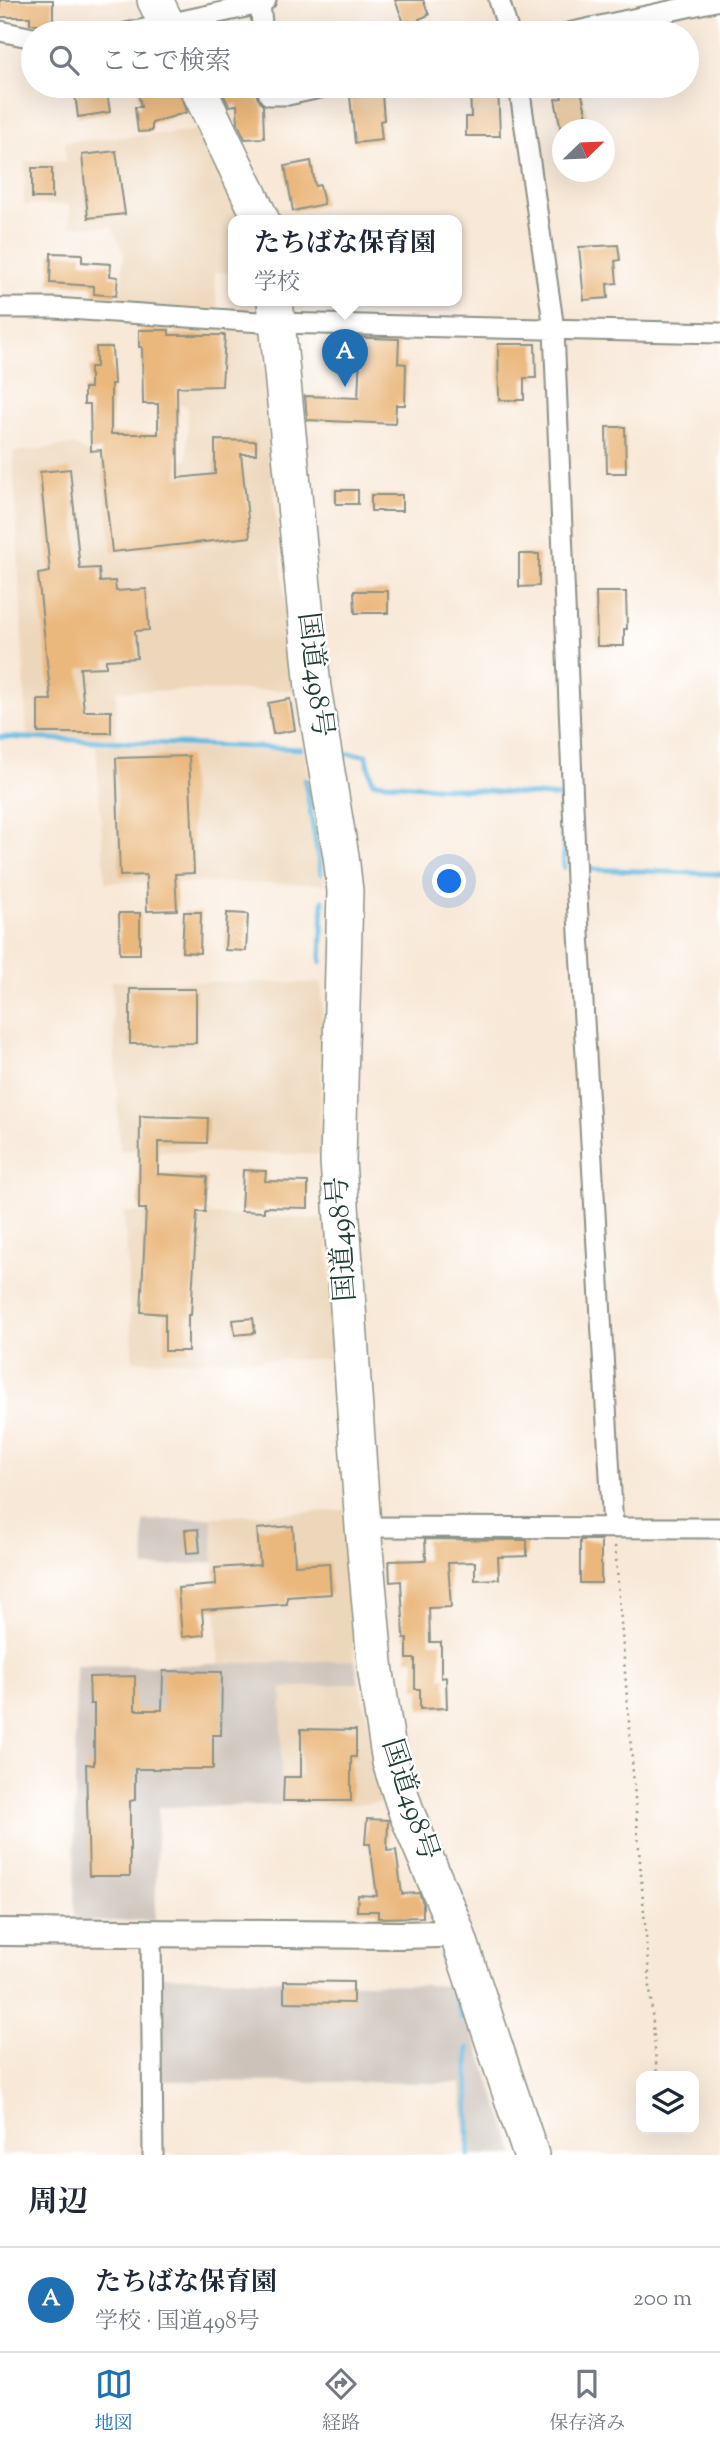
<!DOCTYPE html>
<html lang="ja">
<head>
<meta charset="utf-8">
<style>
  body { margin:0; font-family:"Sorts Mill Goudy","Noto Serif JP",serif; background:#f6f6f7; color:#1f2937 }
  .controls { position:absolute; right:21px; bottom:21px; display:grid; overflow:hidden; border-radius:14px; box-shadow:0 7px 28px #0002 }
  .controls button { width:63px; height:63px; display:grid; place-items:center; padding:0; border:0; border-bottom:2px solid #e0e1e3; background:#fff; color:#1f2937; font:35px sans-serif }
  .compass { position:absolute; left:552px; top:119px; width:63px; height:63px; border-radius:50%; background:#fff; box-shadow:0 7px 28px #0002; rotate:67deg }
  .you { position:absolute; left:450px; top:882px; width:24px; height:24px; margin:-18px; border:5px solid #fff; border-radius:50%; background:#1a73e8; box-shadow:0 0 0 10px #1a73e833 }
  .badge { display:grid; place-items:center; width:46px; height:46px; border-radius:50%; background:#1f6fb2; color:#fff; font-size:23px; font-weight:700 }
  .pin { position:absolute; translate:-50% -58px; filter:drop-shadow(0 2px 4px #0008) }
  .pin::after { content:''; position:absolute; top:37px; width:24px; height:21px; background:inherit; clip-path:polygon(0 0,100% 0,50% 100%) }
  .popup { position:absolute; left:228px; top:215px; width:234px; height:91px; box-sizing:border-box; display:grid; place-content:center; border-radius:14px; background:#fff; filter:drop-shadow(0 2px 5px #0005); font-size:23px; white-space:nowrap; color:#747a83 }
  .popup b { font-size:26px; color:#1f2937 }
  .popup::after { content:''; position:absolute; left:50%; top:100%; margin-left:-14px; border:14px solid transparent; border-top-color:#fff }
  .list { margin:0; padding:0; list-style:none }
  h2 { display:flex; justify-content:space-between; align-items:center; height:91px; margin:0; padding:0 28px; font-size:30px }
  h2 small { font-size:23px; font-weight:400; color:#747a83 }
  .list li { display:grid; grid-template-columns:46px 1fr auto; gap:21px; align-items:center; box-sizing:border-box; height:105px; padding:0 28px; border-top:2px solid #e0e1e3 }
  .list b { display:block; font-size:26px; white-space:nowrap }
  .list p { margin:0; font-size:23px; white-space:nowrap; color:#747a83 }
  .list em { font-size:23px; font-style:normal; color:#747a83 }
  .icon { flex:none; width:38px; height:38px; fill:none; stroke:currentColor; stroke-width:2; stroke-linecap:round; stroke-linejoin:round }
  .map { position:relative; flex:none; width:720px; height:2155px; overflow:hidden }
  .search { position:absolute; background:#fff; box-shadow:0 7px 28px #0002; left:21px; right:21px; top:21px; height:77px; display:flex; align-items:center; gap:18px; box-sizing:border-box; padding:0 24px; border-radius:38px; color:#747a83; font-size:26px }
  .sheet { height:196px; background:#fff }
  nav { display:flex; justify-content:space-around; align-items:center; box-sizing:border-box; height:98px; border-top:2px solid #e0e1e3; background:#fff; font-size:19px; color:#747a83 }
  nav a { display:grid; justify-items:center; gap:4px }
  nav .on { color:#1f6fb2 }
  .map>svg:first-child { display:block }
  .built { fill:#edd7bb }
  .industrial { fill:#ccc2b9 }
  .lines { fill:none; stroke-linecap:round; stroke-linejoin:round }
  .stream { stroke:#62b8df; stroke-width:5 }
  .building { fill:#eab77c }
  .street-casing { stroke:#8c9286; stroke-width:23 }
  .secondary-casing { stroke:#8c9286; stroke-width:30 }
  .highway-casing { stroke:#8c9286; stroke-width:38 }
  .path { stroke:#8c9286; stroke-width:2.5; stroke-dasharray:2 5; stroke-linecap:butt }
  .street { stroke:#fff; stroke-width:19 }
  .secondary { stroke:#fff; stroke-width:26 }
  .highway { stroke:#fff; stroke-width:35 }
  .labels { text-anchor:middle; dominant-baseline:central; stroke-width:5; stroke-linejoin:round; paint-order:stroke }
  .street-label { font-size:28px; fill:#1f3d34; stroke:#fff }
</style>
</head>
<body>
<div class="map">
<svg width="720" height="2155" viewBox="0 0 720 2155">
  <rect width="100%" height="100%" fill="#fff"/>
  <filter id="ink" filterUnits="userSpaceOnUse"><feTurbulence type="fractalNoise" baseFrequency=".0143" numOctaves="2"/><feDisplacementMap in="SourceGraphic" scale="14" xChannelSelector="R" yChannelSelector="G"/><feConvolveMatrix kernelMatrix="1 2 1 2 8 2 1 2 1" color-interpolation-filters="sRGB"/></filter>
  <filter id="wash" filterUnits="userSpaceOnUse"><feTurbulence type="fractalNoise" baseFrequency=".00686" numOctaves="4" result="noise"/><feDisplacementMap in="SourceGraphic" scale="28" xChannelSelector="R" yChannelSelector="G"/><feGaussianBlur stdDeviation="1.57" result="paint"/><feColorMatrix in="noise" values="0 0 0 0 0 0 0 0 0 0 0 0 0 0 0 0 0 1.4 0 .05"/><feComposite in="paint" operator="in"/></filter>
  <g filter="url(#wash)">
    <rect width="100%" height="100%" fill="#f8e8d7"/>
    <path class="built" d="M203 130 246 221H233V273L214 272 218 311 120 305 124 255 112 227 70 226 69 205H24L25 161 66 162 65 142Z
      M174 321 263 329 270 459 295 690 116 691V739L27 737 13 452 74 445 101 462 187 460 188 407 178 404Z
      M96 745 305 753 326 884 105 882Z
      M111 981 322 983 321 1155 120 1150Z
      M124 1212 326 1219 336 1359 133 1361Z
      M346 1510 355 1660 219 1664 212 1517Z
      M359 1683 387 1802 349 1805H281L282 1687Z"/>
    <path class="industrial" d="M212 1517 214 1562 145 1568 143 1521Z
      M355 1660 359 1683 282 1688 281 1805 158 1807 155 1920 74 1922 76 1665 149 1666Z
      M157 1976 456 1986 516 2155H467L461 2083 161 2081Z"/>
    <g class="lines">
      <path class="stream" d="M0 737 301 749
        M338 753 366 755 373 782 561 797 564 868
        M305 780 321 874
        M585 869 720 874
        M321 962 323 900
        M441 1955 462 2019
        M468 2048 469 2155"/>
    </g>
    <g id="blocks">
      <path class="building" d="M0 0H53V24H30V17H0Z
        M395 0H423L429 15 419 19 424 33H408Z
        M74 86H106L110 112 78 117Z
        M160 86H177L187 112 152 123V131L138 132 135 107H141L138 91Z
        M219 86H256L257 97 263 106 264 138 245 139 238 124 237 105 229 106Z
        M470 86H498L500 136H466V117H471Z
        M559 86H580L590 130H561L555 99 562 98Z
        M382 94 384 120 380 121 382 140 355 143 350 97Z
        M116 151 125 214 88 218 82 155Z
        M311 161 315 186 320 185 324 204 293 211 285 166Z
        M32 168H52V198H32Z
        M618 245 620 260 615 261 617 283 607 284 608 298 584 300 579 247Z
        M51 253 82 254V262L111 264 110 276 118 277 116 296 94 294V286L50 283Z
        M139 330H169V335H225L222 386 177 387 178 478 215 474V440L256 441V454H241L250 537 112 552 101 454V450L91 451 90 404H84V388H90V367H96V347H112L114 384H111V434H158V404H143L142 347H139Z
        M342 337 399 339 398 363 406 364 405 405H396L395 424 307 420 305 396 358 398 360 354 341 353Z
        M498 344H535L536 378H524V400H499Z
        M606 427H625L626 473H607Z
        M70 469 80 569 99 568 100 582 115 581 116 591 146 589 149 630 135 631 137 658 106 660V667L80 668 84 711H111V733H38V700H51L38 574 50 572 40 472Z
        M336 490H358V504H336Z
        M371 495H402V511H371Z
        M519 554H539V586L519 587Z
        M354 591H388V613H355Z
        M596 592H626L627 629H624V646H597Z
        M290 699 295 730 273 734 268 703Z
        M189 756 194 873 175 874 177 910 147 911 146 875 120 876 116 758Z
        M184 912H201L200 953 182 952Z
        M119 913H140V954H120Z
        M227 913 248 914 246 951 225 950Z
        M130 989H196V1043L130 1044Z
        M140 1116 208 1118 207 1143 158 1142V1174L207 1177 205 1212H197L191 1315H188V1351H165V1314L141 1312 146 1209H139Z
        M243 1170 266 1171 265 1181 308 1182V1208L264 1207V1212L241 1211Z
        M253 1318 255 1333 235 1335 233 1320Z
        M293 1526 295 1565 329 1563 331 1594 287 1597V1604L202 1610 204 1635 182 1637 178 1588 216 1585 215 1568 260 1565 257 1529Z
        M198 1529 200 1552 187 1553 185 1530Z
        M425 1539 527 1540V1556L498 1557 499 1579 475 1580V1562L448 1563 451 1607 429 1608 430 1642H441V1678L446 1677 447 1708 420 1709V1689H415V1659H407V1638H404L401 1581 390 1582 389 1561 426 1560Z
        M580 1540H601V1583H580Z
        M163 1671 222 1672 221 1735H213V1769H135V1800L130 1801V1876H89L86 1764 94 1765V1704H90L89 1677 135 1676V1710H162Z
        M301 1729 356 1730V1757H351V1801H283L284 1777H301Z
        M367 1819 388 1820 387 1851 396 1850 402 1894 419 1893 423 1903V1917L378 1918V1911H357L358 1895 377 1896 370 1844H365Z
        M284 1981 353 1982V2003L284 2002Z"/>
    </g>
  </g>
  <g filter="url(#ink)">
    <use href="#blocks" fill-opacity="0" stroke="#8c9286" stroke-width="2"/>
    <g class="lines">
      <g class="street-casing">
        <path id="street" d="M499 0 509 33
          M260 4 263 33
          M0 31 33 38
          M126 33 260 4 266 0
          M568 33 720 0
          M268 86 269 95H288L329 86
          M519 86 554 329 576 880 613 1528
          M0 308H54L276 323 720 333
          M363 1527 720 1528
          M151 1932 153 2155"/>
      </g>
      <g class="secondary-casing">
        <path id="secondary" d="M0 1932 399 1935 439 1934 455 1927"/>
      </g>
      <g class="highway-casing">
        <path id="highway" d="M155 0 171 33
          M197 86 262 221
          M275 301 313 688 341 856 345 891 338 1161 363 1527 376 1673 390 1762 407 1814 455 1927 531 2155"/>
      </g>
      <path class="path" d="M615 1546 657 2076"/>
      <use href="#street" class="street"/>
      <use href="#secondary" class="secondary"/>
      <use href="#highway" class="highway"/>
    </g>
  </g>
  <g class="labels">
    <g class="street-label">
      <text transform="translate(314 675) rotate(83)">国道498号</text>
      <text transform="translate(343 1239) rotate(-94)">国道498号</text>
      <text transform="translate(409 1800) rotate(72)">国道498号</text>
    </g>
  </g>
</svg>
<div class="controls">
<button><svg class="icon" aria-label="layers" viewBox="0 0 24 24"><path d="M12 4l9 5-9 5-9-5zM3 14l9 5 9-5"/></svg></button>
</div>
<svg class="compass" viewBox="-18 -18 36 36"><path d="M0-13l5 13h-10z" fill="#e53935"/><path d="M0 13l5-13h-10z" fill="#747a83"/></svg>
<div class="you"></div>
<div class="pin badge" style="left:345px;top:387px">A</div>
<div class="popup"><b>たちばな保育園</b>学校</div>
<div class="search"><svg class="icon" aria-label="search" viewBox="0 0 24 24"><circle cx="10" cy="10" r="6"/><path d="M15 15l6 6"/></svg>ここで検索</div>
</div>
<section class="sheet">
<h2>周辺<small></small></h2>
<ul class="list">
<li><span class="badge">A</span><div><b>たちばな保育園</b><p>学校 · 国道498号</p></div><em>200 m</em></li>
</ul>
</section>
<nav>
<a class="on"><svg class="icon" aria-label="map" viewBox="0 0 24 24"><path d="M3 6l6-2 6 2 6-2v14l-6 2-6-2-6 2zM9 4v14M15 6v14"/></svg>地図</a>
<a><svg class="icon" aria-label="directions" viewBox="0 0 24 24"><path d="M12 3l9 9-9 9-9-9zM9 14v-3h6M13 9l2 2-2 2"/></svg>経路</a>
<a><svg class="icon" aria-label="saved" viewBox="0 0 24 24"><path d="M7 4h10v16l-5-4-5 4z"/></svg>保存済み</a>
</nav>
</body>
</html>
